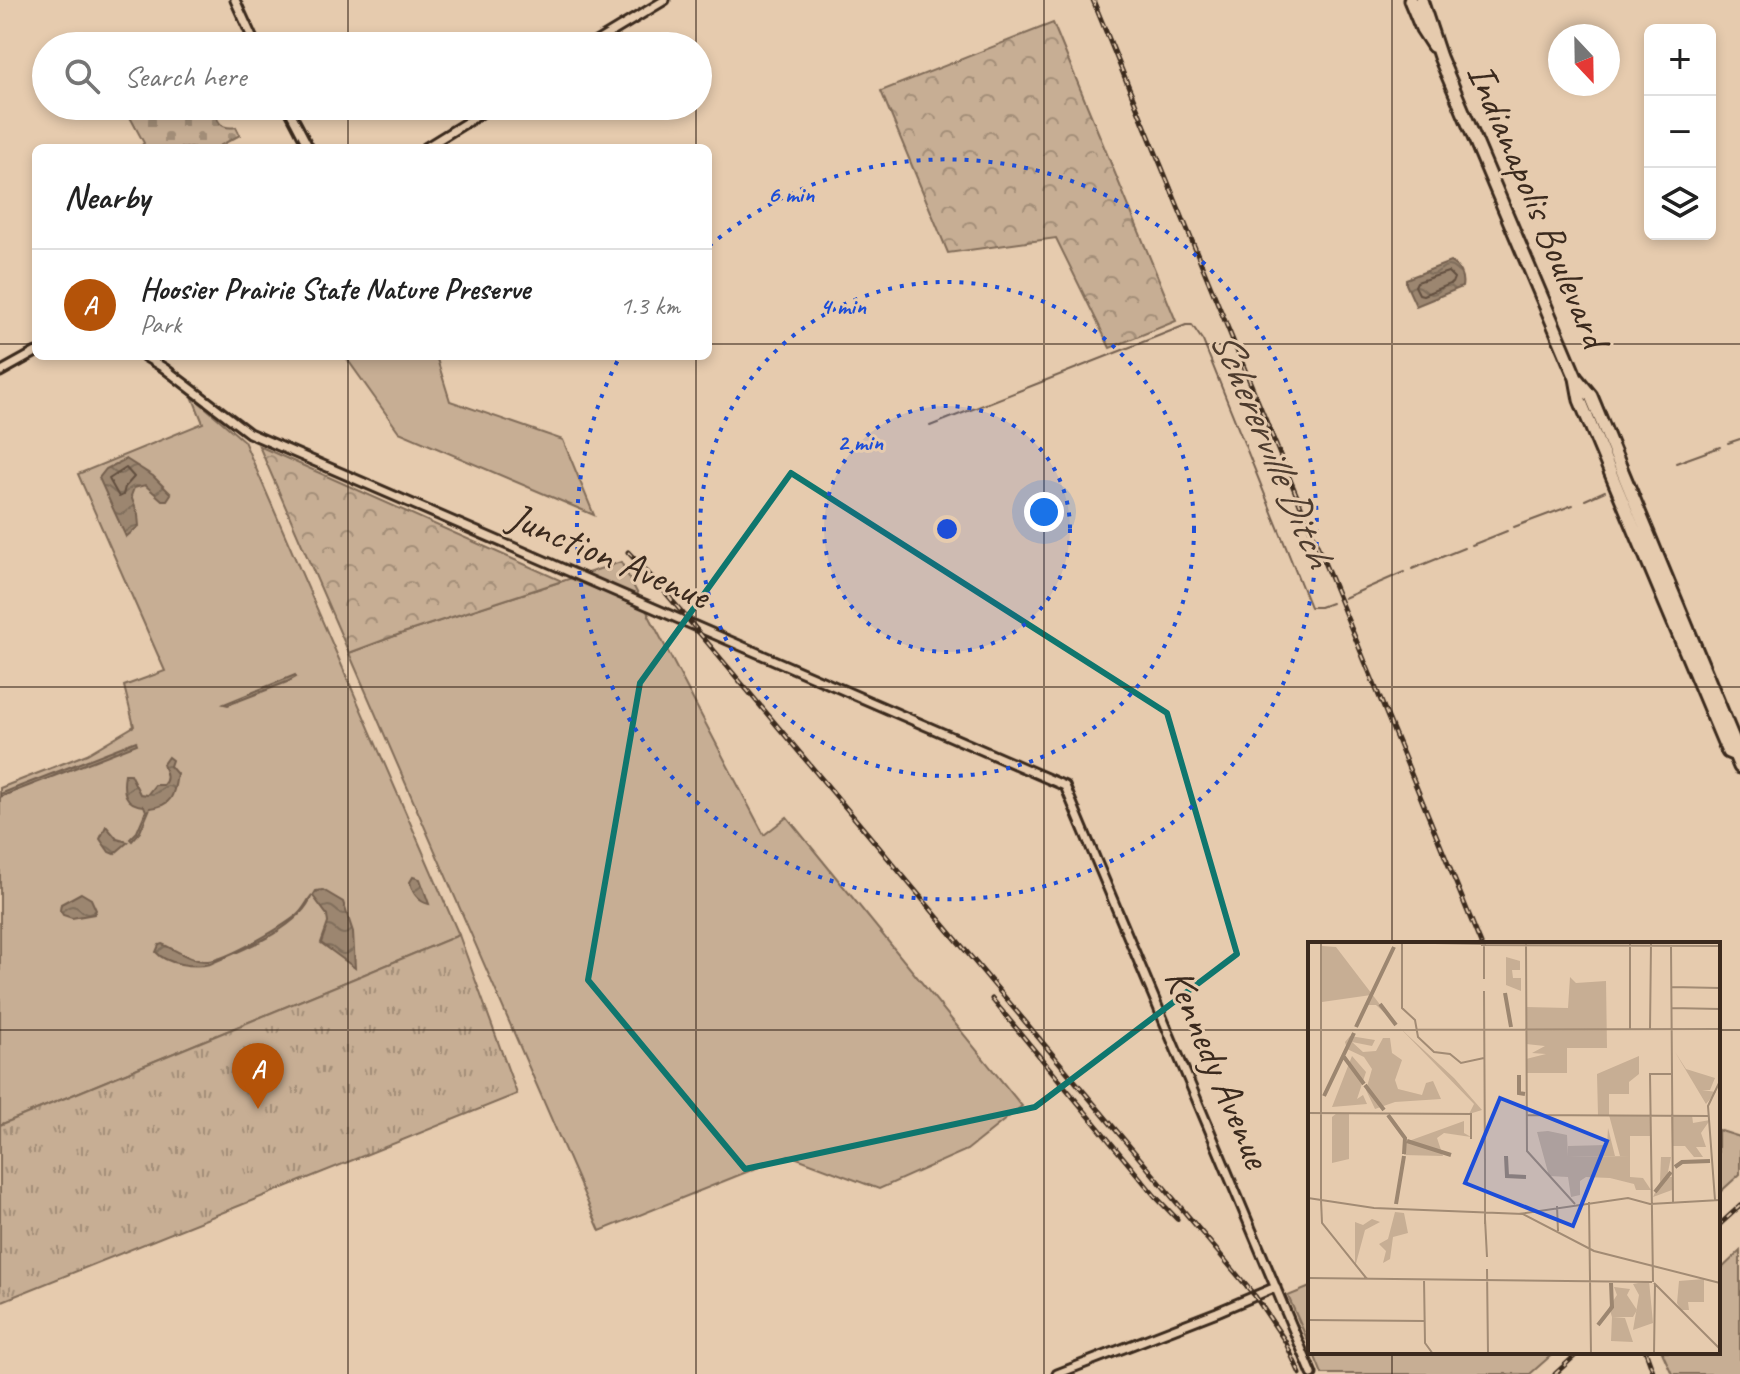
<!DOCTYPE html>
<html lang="en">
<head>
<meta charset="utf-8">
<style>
  body { margin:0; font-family:Caveat,sans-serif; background:#f6f6f6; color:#222 }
  .controls { position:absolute; right:24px; top:24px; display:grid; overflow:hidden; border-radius:12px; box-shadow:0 4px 12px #0003 }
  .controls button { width:72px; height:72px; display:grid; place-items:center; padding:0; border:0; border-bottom:2px solid #e0e0e0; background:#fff; color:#222; font:40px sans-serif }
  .compass { position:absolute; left:1548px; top:24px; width:72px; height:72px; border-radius:50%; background:#fff; box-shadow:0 4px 12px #0003; rotate:158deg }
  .you { position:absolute; left:1044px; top:512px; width:28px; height:28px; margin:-20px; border:6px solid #fff; border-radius:50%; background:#1a73e8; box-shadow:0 0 0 12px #1a73e833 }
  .badge { display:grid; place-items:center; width:52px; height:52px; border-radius:50%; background:#b45309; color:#fff; font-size:26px; font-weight:700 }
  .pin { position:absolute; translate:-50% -66px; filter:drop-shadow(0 2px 4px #0008) }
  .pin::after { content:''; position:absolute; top:42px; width:28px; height:24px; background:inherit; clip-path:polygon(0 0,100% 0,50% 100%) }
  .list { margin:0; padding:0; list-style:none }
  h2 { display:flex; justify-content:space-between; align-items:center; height:104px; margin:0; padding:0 32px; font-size:34px }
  h2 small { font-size:26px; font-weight:400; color:#767676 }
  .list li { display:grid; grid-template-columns:52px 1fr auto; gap:24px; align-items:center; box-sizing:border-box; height:112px; padding:0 32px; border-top:2px solid #e0e0e0 }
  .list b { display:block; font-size:30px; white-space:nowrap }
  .list p { margin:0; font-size:26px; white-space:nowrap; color:#767676 }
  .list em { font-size:26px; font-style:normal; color:#767676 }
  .icon { flex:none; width:44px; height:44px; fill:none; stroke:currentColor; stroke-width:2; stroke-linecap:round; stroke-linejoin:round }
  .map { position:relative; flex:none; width:1740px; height:1374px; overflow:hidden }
  .search { position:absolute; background:#fff; box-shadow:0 4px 12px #0003; left:32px; top:32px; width:680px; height:88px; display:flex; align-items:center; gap:20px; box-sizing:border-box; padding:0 28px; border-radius:44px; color:#767676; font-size:30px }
  .panel { position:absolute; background:#fff; box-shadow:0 4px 12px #0003; left:32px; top:144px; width:680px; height:216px; border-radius:12px }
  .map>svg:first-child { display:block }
  .grass { fill:#c7ae94; stroke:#816c59; stroke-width:2 }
  .forest { fill:url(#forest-crowns); stroke:#816c59; stroke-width:2 }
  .cemetery { fill:url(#cemetery-stones); stroke:#816c59; stroke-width:2 }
  .park { fill:url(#park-tufts); stroke:#816c59; stroke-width:2 }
  .water { fill:url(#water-waves); stroke:#75614f; stroke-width:2 }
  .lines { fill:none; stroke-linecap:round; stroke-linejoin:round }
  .shore { stroke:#624f3f; stroke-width:2 }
  .stream { stroke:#75614f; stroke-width:2 }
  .minor-casing { stroke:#3b2a1e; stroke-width:13 }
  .highway-casing { stroke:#3b2a1e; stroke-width:17 }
  .minor { stroke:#e6cbae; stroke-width:7 }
  .highway { stroke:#e6cbae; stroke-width:11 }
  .rail-casing { stroke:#3b2a1e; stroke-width:5 }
  .rail { stroke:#e6cbae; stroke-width:2; stroke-dasharray:6; stroke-linecap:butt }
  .marked { fill:none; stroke:#0f766e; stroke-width:6; stroke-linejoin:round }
  .grid { fill:none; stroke:#3b2a1e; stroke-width:2; stroke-opacity:0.55 }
  .ring { fill:none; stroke:#1d4ed8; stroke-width:4; stroke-dasharray:4 8 }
  .labels { text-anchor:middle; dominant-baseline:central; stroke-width:6; stroke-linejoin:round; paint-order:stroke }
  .street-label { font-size:40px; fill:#3b2a1e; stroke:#e6cbae }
  .water-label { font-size:42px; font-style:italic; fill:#4e3c2e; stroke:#e6cbae }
  .inset-river { fill:none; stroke:#9c8670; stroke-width:4 }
  .inset-road { fill:none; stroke:#a28b74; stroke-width:2 }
  .view { fill:#1d4ed8; fill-opacity:0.15; stroke:#1d4ed8; stroke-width:4 }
  .inset-edge { fill:none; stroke:#3b2a1e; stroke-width:4 }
  .centre { fill:#1d4ed8; stroke:#e6cbae; stroke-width:4 }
  .ring-label { font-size:24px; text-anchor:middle; font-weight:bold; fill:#1d4ed8; stroke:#e6cbae; stroke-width:6; stroke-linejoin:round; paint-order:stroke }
</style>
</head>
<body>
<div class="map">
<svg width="1740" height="1374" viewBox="0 0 1740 1374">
  <defs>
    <pattern id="forest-crowns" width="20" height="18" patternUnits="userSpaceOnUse" patternTransform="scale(2)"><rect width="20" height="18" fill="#c7ae94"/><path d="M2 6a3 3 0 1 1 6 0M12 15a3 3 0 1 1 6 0" fill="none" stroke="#a38e78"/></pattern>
    <pattern id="cemetery-stones" width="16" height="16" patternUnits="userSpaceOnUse" patternTransform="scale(2)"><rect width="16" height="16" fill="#c7ae94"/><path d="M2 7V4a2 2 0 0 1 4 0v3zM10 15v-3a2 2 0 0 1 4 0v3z" fill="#a38e78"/></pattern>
    <pattern id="park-tufts" width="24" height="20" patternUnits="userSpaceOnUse" patternTransform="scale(2)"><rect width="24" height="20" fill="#c7ae94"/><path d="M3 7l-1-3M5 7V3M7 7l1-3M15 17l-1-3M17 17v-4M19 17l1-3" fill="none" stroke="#a38e78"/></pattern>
    <pattern id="water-waves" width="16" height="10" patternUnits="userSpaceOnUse" patternTransform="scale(2)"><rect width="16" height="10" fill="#9c8670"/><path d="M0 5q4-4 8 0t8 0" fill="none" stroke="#806e5b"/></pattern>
  </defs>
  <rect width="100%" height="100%" fill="#e6cbae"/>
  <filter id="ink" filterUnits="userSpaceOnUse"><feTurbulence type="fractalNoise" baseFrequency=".0125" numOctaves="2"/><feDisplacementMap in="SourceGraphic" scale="16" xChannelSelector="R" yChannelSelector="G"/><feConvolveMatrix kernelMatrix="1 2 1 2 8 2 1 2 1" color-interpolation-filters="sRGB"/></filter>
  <g filter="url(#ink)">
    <path class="grass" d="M345 356H436L450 401 563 440 594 515 399 432Z
      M192 396 244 441 459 935 0 1125V788L87 754 134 726 124 686 165 671 78 474 203 423Z
      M621 562 764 835 787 817 1022 1106 967 1150 879 1189 789 1155 600 1231 349 653 400 634Z
      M1718 1130 1740 1137V1174L1718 1194Z
      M1740 1251V1374H1672L1662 1352H1718V1272Z
      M1310 1287V1346L1288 1296Z
      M1313 1352H1555L1530 1374H1322Z"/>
    <path class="forest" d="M1053 23 1176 321 1110 348 1056 238 948 253 881 91Z
      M259 446 562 581 400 634 349 653Z"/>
    <path class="cemetery" d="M124 106H218C213 120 221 130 236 127L240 135 216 148H142L141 146 144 143Z"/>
    <path class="park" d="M459 935 517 1094 0 1302V1125Z"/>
    <path class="water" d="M1450 262C1459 266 1464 277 1462 287L1416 306 1406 284V279Z
      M126 459 153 476 171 494 167 500H162L145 485 134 488 131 496 138 515 139 526 126 537 99 478 106 469Z
      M295 675 296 677 287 682 228 705 224 704Z
      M136 741 137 744 0 797V794Z
      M168 757 172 760 170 766 177 774C174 794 173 806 150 808L140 832 132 841 130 839 137 832 146 811 144 806C125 805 122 792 125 774H130L140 794 147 795 155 785H163C170 778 165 772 163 764Z
      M106 826 117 839 128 842 114 854 109 852 100 839Z
      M413 877 420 879 429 904C418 902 412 892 410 882Z
      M323 890 343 902 353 932 355 968 321 943 328 923 327 915 313 896 316 891Z
      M81 893 91 899 96 910 94 914 72 918 63 915 60 910 61 904Z
      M312 895C301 928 240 951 210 964 194 968 166 964 156 952L159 945 162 944C176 950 192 962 208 961 227 960 282 927 297 915 303 910 307 901 312 895Z"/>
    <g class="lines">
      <path class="shore" d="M1448 272 1454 278 1452 283 1423 295 1419 294 1415 286 1417 282Z
        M126 468 134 477 125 487 123 495 119 497 109 479Z"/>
      <path class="stream" d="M930 426 1186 325H1192L1203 341 1310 607H1320L1331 603
        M1728 443 1740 439
        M1676 463 1720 447
        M1585 500 1605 491
        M1514 527 1573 505
        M1472 545 1507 531
        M1412 569 1464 548
        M1344 598 1404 572"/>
      <g class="minor-casing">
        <path id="minor" d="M235 0 256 46
          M589 46 665 0
          M287 106 309 148
          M425 148 493 106
          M144 356 164 368 249 433 1065 786 1312 1374
          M0 372 36 352
          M1057 1374 1217 1312 1276 1287"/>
      </g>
      <g class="highway-casing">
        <path id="highway" d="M1410 0 1422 29 1433 46
          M1421 0 1440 57 1576 378 1580 400 1728 752 1735 755
          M1577 379 1591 396 1737 748 1735 755 1740 767"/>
      </g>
      <use href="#minor" class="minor"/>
      <use href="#highway" class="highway"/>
      <g class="rail-casing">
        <path id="rail" d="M1093 0 1481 944
          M628 552 660 586 1255 1296 1285 1341 1300 1374
          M992 999 1155 1196 1177 1219
          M1718 1226 1740 1206
          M1646 1352 1654 1374
          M1555 1374 1579 1352"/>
      </g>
      <use href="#rail" class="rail"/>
    </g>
  </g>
  <path class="marked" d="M791 473 1167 713 1237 954 1035 1107 745 1169 588 980 640 683Z"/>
  <path class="grid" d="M348 0V46M696 0V46M1044 0V1374M1392 0V944M348 106V148M696 106V148M0 344H36M708 344H1740M348 356V1374M696 356V1374M0 687H1740M0 1030H1310M1718 1030H1740M1392 1352V1374"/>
  <circle cx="947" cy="529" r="123" fill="#1d4ed8" fill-opacity=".12"/>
  <g class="ring">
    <circle cx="947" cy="529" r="123"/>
    <circle cx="947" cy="529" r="247"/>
    <path d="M709 246A370 370 0 1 1 619 358"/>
  </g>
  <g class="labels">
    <g class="street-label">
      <text transform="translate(1538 205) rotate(67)">Indianapolis Boulevard</text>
      <text transform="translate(609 556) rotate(23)">Junction Avenue</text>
      <text transform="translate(1218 1068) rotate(67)">Kennedy Avenue</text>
    </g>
    <g class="water-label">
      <text transform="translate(1272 448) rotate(67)">Schererville Ditch</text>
    </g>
  </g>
  <g transform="translate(1308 942)">
    <rect width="412" height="412" fill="#e6cbae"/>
    <path d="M42 94 67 98 64 104 44 100 55 110 68 109 75 96H82L84 111 94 118 87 138 90 147 114 153 118 141 125 139 133 157 87 160 67 167 58 148 64 127 56 115 39 107 37 100ZM367 110 378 127 407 136 402 148H394L408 150 398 162ZM44 114 58 130 49 157 55 153 59 162 24 165ZM240 189 259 193 260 215 322 214V235L335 236 343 248H328L326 242 302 236 278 235 272 239V253L263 255 260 235 241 234 229 190ZM396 337V360H380L381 368H373L369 361 371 339ZM304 375 317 376 325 400 303 399Z" fill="#c7ae94"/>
    <path d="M198 15 212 19V28H204L205 36H213V49L198 43ZM92 86 146 136 174 168 161 172 166 162ZM363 173H384L385 181 402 178 393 191 398 205H388L395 215H386L377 204H364ZM353 215H363L359 235H364V248L345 255 352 240ZM87 270 96 271 100 291 85 295 82 317 75 321 78 309 71 302 80 297ZM64 277 72 280 57 288 47 325V280L55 283ZM306 345 322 347 319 353 329 368 325 375H304L301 365 309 353Z" fill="#c7ae94"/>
    <path d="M341 339 345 381 325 388 331 353 325 342Z" fill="#c7ae94"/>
    <path d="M14 4 28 5 83 77 68 63H59L63 53 14 60ZM262 35 268 41 298 39 299 106H259V131H218V117L238 112 224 111 237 104 218 102V65L260 66ZM331 114V132L321 140V152H301V173H290L289 132ZM29 171H41V217L24 221V175ZM301 173H342L343 194H322V214H312ZM156 179V191L163 195 136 191 129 196 135 214 96 213 98 200ZM300 186 307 214 260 215V204L299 203Z" fill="#c7ae94"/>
    <path class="inset-river" d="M197 51 203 85M72 62 88 83M48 85 86 5M36 115 56 142M211 133V151L217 152M57 143 76 168M16 154 46 91M80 173 97 196 96 212M99 199 143 213M198 214 199 234 218 235M367 225 374 220 402 219M347 250 363 230M88 262 96 214M290 383 304 365 303 341"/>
    <path class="inset-road" d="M13 0V258M75 0 178 2M176 0V37M218 1 219 209 267 262M94 2V66L107 78 110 95 126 110 142 112 153 121 176 116M322 2V87M173 3 412 4M363 3 365 260M363 45 412 46M176 49 177 221M363 66 412 67M342 87 343 2M0 88 412 87M0 171 163 172V197M218 173 401 174M177 217V282M0 256 66 266 215 272 286 309 412 341M13 258 14 281 59 337M407 258 400 164 412 139M281 260 283 412M249 264 250 289M211 272 320 256 342 262 412 258M177 277 179 315M179 327 180 412M0 336 344 340M116 337 117 401 125 412M345 340 342 132H363M346 341 412 407M0 378 117 379M346 412 347 342"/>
    <path class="view" d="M192 156 299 199 265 284 157 241Z"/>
    <rect width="412" height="412" class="inset-edge"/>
  </g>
  <circle cx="947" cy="529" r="12" class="centre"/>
  <g class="ring-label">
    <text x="791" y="202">6 min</text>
    <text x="843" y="314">4 min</text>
    <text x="860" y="450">2 min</text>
  </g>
</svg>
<div class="controls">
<button>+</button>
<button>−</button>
<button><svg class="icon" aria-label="layers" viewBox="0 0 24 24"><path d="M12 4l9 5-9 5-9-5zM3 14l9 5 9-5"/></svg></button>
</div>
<svg class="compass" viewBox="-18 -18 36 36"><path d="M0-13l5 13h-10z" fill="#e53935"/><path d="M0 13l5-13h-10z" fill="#767676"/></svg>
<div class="you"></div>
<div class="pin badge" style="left:258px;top:1109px">A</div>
<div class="search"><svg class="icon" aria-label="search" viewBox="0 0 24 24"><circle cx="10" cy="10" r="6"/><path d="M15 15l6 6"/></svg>Search here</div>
<section class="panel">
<h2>Nearby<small></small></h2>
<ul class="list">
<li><span class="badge">A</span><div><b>Hoosier Prairie State Nature Preserve</b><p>Park</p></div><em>1.3 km</em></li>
</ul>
</section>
</div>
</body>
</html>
